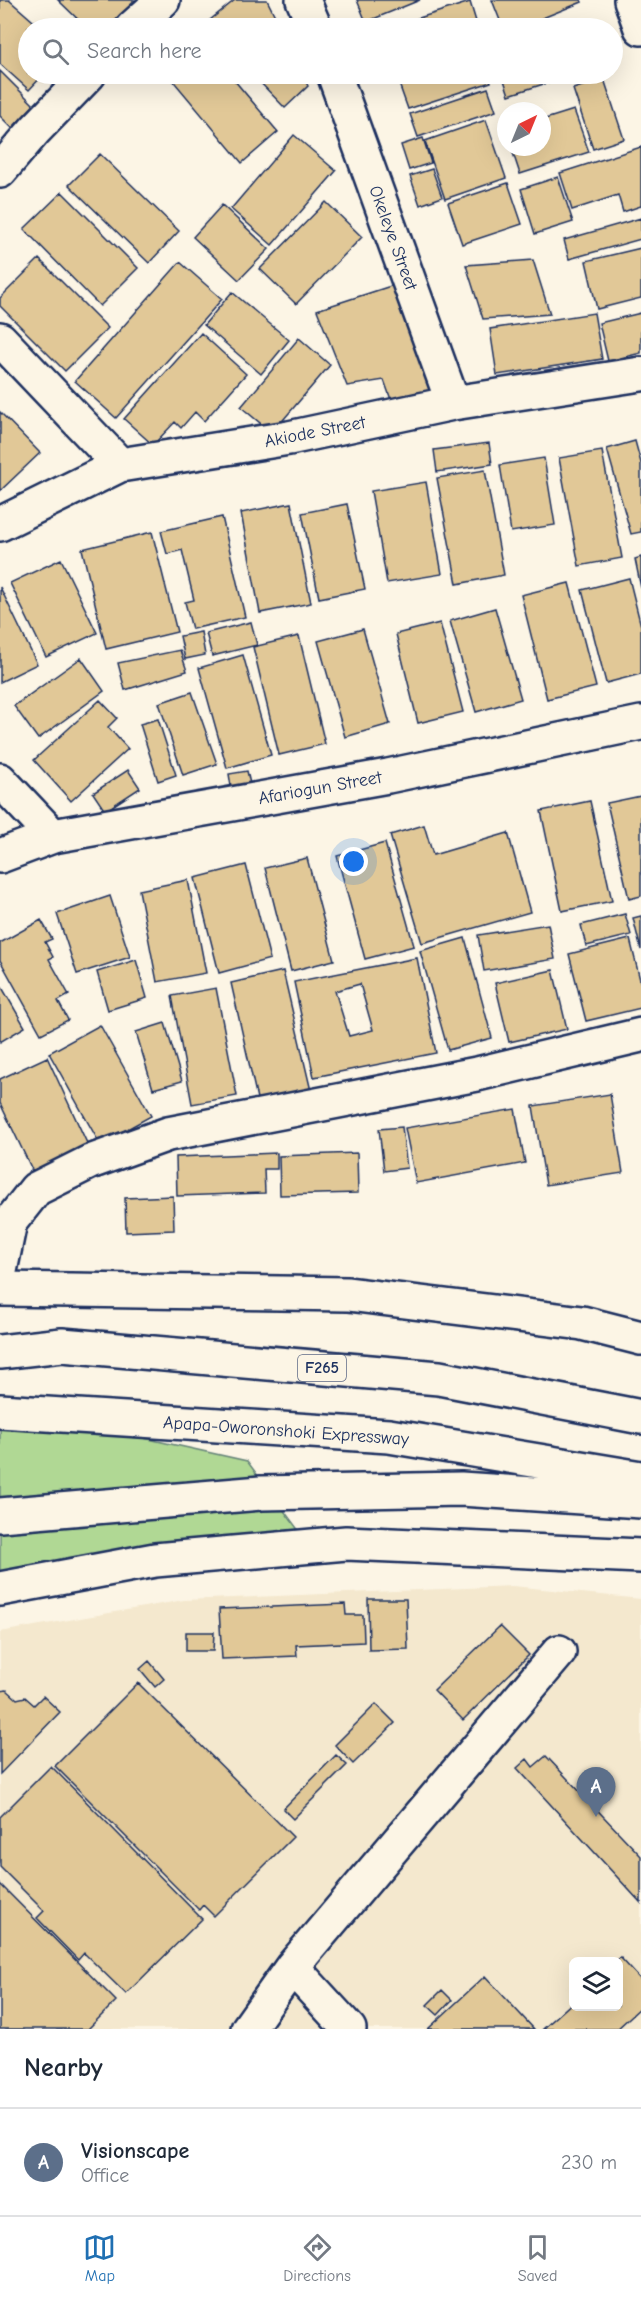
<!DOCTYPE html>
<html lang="en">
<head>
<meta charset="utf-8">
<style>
  body { margin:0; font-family:"Comic Neue",sans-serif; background:#f2f2f3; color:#1f2937 }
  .controls { position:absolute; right:18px; bottom:18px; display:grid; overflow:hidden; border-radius:9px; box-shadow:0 6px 24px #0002 }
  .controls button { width:54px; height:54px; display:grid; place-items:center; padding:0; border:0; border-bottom:2px solid #e0e1e3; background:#fff; color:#1f2937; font:30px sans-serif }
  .compass { position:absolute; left:497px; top:102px; width:54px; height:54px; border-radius:50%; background:#fff; box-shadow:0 6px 24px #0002; rotate:43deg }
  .you { position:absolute; left:354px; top:862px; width:21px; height:21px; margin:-15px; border:4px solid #fff; border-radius:50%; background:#1a73e8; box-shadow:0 0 0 9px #1a73e833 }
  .badge { display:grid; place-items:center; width:39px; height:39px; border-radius:50%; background:#1f6fb2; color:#fff; font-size:20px; font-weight:700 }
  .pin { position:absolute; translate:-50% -50px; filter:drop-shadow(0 2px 3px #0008) }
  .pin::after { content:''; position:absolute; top:32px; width:21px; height:18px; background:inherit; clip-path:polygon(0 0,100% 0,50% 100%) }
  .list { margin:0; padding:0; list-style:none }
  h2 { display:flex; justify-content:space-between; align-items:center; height:78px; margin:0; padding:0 24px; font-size:26px }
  h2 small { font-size:20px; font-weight:400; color:#747a83 }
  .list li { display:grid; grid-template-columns:39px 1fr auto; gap:18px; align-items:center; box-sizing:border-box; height:108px; padding:0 24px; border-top:2px solid #e0e1e3 }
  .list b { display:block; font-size:22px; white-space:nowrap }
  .list p { margin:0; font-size:20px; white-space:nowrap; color:#747a83 }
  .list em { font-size:20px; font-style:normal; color:#747a83 }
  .icon { flex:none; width:33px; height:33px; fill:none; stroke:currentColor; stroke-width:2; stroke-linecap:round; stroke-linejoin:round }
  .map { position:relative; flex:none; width:641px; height:2029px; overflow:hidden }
  .search { position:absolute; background:#fff; box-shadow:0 6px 24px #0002; left:18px; right:18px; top:18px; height:66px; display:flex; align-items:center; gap:15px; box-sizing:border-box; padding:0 21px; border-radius:33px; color:#747a83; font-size:22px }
  .sheet { height:186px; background:#fff }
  nav { display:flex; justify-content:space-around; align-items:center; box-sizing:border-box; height:84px; border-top:2px solid #e0e1e3; background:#fff; font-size:16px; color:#747a83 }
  nav a { display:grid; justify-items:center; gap:3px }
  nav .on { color:#1f6fb2 }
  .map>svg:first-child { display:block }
  .built { fill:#f4e8ce; fill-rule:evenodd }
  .green { fill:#b0d894; stroke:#668479; stroke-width:1.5 }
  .building { fill:#e1c897; stroke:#1b2f5e; stroke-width:1.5; fill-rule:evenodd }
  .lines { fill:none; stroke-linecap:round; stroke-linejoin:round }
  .minor-casing { stroke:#1b2f5e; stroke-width:38 }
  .major-casing { stroke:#1b2f5e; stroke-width:38 }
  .highway-casing { stroke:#1b2f5e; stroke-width:38 }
  .minor { stroke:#fcf5e5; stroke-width:33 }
  .major { stroke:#fcf5e5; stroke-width:33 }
  .highway { stroke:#fcf5e5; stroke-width:33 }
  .labels { text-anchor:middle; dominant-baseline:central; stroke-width:4.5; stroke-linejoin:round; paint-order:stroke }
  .shield { fill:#fcf5e5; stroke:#5e6a86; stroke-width:1.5 }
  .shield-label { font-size:16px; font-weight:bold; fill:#1b2f5e }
  .street-label { font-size:18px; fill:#1b2f5e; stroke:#fcf5e5 }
</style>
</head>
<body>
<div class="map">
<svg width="641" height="2029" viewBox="0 0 641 2029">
  <rect width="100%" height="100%" fill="#fcf5e5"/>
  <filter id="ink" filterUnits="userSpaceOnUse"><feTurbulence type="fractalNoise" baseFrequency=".0167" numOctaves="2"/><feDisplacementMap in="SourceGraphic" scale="12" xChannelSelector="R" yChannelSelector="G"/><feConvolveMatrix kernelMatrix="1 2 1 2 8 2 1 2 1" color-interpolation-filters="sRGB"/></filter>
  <g filter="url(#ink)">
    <path class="built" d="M513 1586 641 1599V2029H0V1632L184 1600ZM574 1962H618V2006H574Z"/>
    <path class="green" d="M0 1406 247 1461 311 1547 0 1582Z"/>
    <path class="building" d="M0 0H9L41 28H28V74H44L29 90 0 64Z
      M58 0H139L111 28H87Z
      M235 0H267L281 28H210L205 24Z
      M357 0H420L366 22Z
      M492 0H581L582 2 518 28H503Z
      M470 2 478 28H387Z
      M590 21 592 28H568Z
      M0 71 34 105 12 128 0 116Z
      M174 74H229L278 132 242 163 170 77Z
      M252 74H302L308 86 285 108Z
      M421 74H488L491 82 408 109 398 81Z
      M502 74H575L509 95Z
      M604 79 624 139 593 149 573 89Z
      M488 88 496 111 418 137 410 114Z
      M574 110 589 152 520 174 511 147H542V120Z
      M486 120 506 178 445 199 425 141Z
      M294 135 336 171 272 245 231 209Z
      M423 138 431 163 409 170 401 145Z
      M641 147V206L623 212 618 195 572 210 560 173Z
      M100 154 179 231 149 263 69 185Z
      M432 169 442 197 420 205 410 176Z
      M558 177 573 222 535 234 521 189Z
      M508 183 522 224 462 244 448 203Z
      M62 192 138 268 100 306 24 229Z
      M326 202 362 237 296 304 260 269Z
      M222 205 269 249 239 280 193 237Z
      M641 218V239L569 259 564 240Z
      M641 248V298L597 309 586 261Z
      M39 259 108 328 65 371 0 306V298Z
      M533 260 550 314 483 319 466 265Z
      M180 262 222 299 116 418 75 381Z
      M397 284 437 402 394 408 384 380 347 386 317 310Z
      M232 292 289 340 261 374 204 325Z
      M594 313 602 359 497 375 490 329Z
      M641 313V353L608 361 599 323Z
      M201 333 246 374 204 421 195 412 181 428 175 422 153 445 124 419Z
      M299 338 330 365 272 433 241 407Z
      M0 412 40 453 0 491Z
      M635 441 641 463V532L631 534 607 449Z
      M489 443 492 464 437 472 434 450Z
      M602 451 622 558 579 566 559 458Z
      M544 458 555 525 511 532 500 465Z
      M485 470 504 575 457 584 437 478Z
      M426 482 442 574 387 583 371 491Z
      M291 503 311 603 260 613 241 513Z
      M347 504 365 589 319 598 302 513Z
      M222 517 245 617 192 629 185 602 194 600 182 550 167 554 161 531Z
      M152 532 177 632 106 649 82 549Z
      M641 557V588L635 559Z
      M61 559 97 633 46 657 10 583Z
      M629 578 641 626V674L606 683 582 590Z
      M569 583 596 687 547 699 521 595Z
      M0 587 37 664 0 682Z
      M495 608 521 699 476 712 450 621Z
      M251 622 257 645 212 656 206 633Z
      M440 623 463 712 418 723 396 634Z
      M363 629 390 724 345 737 318 641Z
      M201 632 205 655 185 659 180 636Z
      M299 636 325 744 279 755 253 647Z
      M180 650 187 671 125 690 118 663Z
      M243 655 271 755 227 768 199 668Z
      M81 658 104 691 38 739 14 706Z
      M192 692 217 764 183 775 159 703Z
      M100 700 117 718 108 727 128 749 71 801 34 760Z
      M158 719 176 775 158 781 140 724Z
      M128 770 140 788 105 811 93 793Z
      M247 771 251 788 232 792 229 774Z
      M641 796V896L629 899 607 803Z
      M590 801 612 901 562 911 541 811Z
      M424 825 433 855 508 833 530 912 422 943 390 835Z
      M385 843 414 946 365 959 337 856Z
      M307 858 334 960 291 971 265 868Z
      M246 865 270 959 219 973 195 878Z
      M188 880 206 973 157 982 139 890Z
      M110 896 130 957 77 974 57 914Z
      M625 914 631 935 586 946 581 925Z
      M641 916V950L633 918Z
      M41 920 52 939 45 942 53 957 49 959 69 995 58 1001 68 1020 41 1034 0 960V943Z
      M548 924 555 959 484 971 478 935Z
      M465 938 492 1038 448 1050 420 951Z
      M630 939 641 984V1008L586 1021 569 954Z
      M417 958 436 1053 314 1077 294 982ZM360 984 373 1030 349 1036 335 991Z
      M136 960 147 998 108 1010 97 972Z
      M553 970 567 1029 509 1042 495 983Z
      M283 971 311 1091 258 1103 231 983Z
      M0 984 25 1027 0 1042Z
      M216 988 237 1096 192 1104 172 996Z
      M165 1023 182 1081 153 1089 136 1032Z
      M100 1025 151 1116 100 1144 49 1053Z
      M47 1057 92 1154 37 1180 0 1103V1079Z
      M610 1094 623 1173 546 1185 533 1106Z
      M515 1109 525 1163 416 1183 405 1128Z
      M402 1127 407 1168 384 1171 379 1129Z
      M277 1153V1169H264L265 1193 177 1196 176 1157Z
      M357 1153 358 1193 280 1195 279 1156Z
      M173 1196 174 1230 126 1232 125 1198Z
      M368 1599H406L408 1649 369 1650Z
      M345 1604 346 1615H363L364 1642 296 1645 297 1656 222 1659 219 1609Z
      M500 1626 529 1655 463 1720 434 1690Z
      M186 1632H214L213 1651H186Z
      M149 1661 164 1679 155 1687 140 1669Z
      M138 1683 293 1837 214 1916 203 1905 199 1910 55 1766Z
      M7 1690 17 1699 25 1697 34 1705 43 1696 60 1712 0 1774V1691Z
      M376 1704 395 1723 353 1764 335 1745Z
      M336 1755 347 1765 293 1819 283 1809Z
      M546 1756 641 1856V1903L517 1768 527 1759 533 1767Z
      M51 1766 202 1919 126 1994 84 1953 78 1960 37 1918 44 1911 0 1867V1817Z
      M0 1884 116 2001 88 2029H0Z
      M620 1957 641 1980V2007L617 2029H543L574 2001V2006H618V1962H616Z
      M485 1976 534 2029H428Z
      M442 1990 452 2000 438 2015 427 2005Z"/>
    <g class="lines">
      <g class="minor-casing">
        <path id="minor" d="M303 0 315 28
          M631 0 641 28
          M132 28 163 0
          M334 74 453 403
          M0 171 35 130 89 74
          M0 339 120 465
          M0 524 120 465 289 438 453 403 641 374
          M0 780 53 836
          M0 856 53 836 388 776 641 723
          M0 1271 10 1222 36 1189 90 1162 168 1134 477 1074 641 1035
          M292 1967 349 2029
          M248 2029 292 1967 559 1652"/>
      </g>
      <g class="major-casing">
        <path id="major" d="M0 1289 348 1294 582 1323 641 1338
          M0 1589 155 1560 346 1543 641 1556"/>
      </g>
      <g class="highway-casing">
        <path id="highway" d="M0 1352 62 1345 439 1378 641 1417
          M0 1411 389 1436 641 1478
          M0 1515 261 1493 461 1489 641 1501"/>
      </g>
      <use href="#minor" class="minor"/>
      <use href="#major" class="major"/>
      <use href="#highway" class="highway"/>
    </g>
  </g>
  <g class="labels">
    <rect class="shield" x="298" y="1355" width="48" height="26" rx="4.5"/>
    <g class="shield-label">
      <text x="322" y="1368">F265</text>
    </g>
    <g class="street-label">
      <text transform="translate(393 238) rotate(70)">Okeleye Street</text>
      <text transform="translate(315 432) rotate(-11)">Akiode Street</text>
      <text transform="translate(320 788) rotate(-10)">Afariogun Street</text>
      <text transform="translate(286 1431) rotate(4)">Apapa-Oworonshoki Expressway</text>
    </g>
  </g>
</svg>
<div class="controls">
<button><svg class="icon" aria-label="layers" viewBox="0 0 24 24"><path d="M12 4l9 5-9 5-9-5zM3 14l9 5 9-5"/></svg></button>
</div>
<svg class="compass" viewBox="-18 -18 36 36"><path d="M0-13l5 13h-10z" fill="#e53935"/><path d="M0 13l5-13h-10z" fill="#747a83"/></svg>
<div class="you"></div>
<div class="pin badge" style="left:596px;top:1817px;background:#5c6f8a">A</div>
<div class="search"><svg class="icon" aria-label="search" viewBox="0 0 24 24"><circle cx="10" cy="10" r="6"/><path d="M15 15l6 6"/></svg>Search here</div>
</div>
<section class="sheet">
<h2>Nearby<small></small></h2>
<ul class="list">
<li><span class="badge" style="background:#5c6f8a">A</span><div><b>Visionscape</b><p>Office</p></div><em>230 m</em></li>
</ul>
</section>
<nav>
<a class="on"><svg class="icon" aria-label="map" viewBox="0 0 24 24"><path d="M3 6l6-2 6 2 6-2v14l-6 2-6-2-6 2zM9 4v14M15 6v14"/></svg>Map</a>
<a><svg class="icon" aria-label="directions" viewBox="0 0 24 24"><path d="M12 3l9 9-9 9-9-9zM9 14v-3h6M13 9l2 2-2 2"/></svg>Directions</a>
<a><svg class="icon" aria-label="saved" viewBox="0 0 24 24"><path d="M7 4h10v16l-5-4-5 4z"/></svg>Saved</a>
</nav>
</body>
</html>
